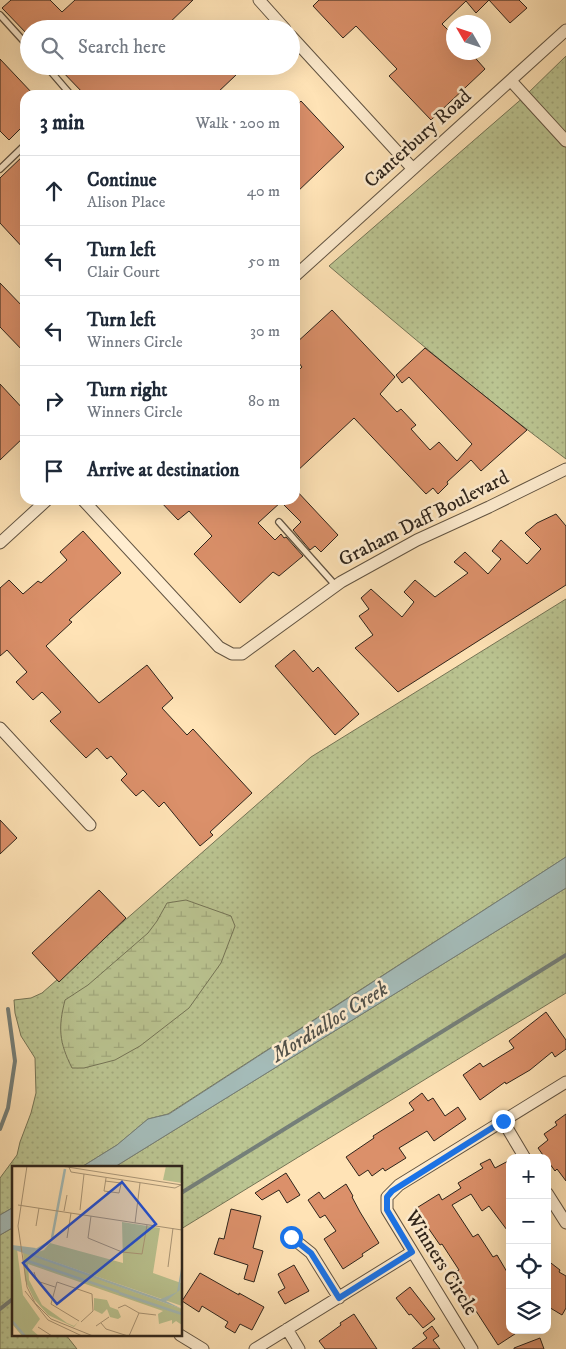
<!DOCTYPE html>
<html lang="en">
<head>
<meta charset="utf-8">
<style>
  body { margin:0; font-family:"IM FELL DW Pica",serif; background:#f2f2f3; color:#1f2937 }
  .controls { position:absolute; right:15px; bottom:15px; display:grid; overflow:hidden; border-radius:10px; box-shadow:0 5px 20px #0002 }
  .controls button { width:45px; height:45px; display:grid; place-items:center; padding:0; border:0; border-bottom:1px solid #e0e1e3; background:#fff; color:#1f2937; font:25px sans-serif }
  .compass { position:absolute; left:446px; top:15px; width:45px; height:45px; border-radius:50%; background:#fff; box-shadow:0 5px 20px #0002; rotate:309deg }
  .stop { position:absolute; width:15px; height:15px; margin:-11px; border:4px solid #1a73e8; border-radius:50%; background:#fff }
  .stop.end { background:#1a73e8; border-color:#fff; box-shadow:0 1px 5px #0008 }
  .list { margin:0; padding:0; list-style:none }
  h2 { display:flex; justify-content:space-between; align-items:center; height:65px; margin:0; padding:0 20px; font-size:21px }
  h2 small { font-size:16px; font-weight:400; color:#747a83 }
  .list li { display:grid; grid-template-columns:32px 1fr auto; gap:15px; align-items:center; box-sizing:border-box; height:70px; padding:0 20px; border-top:1px solid #e0e1e3 }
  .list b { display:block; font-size:19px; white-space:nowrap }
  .list p { margin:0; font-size:16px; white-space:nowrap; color:#747a83 }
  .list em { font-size:16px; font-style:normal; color:#747a83 }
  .icon { flex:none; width:28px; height:28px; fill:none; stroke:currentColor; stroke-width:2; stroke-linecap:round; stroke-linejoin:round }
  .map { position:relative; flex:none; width:566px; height:1349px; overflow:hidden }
  .search { position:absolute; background:#fff; box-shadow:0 5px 20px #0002; left:20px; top:20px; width:280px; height:55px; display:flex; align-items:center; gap:12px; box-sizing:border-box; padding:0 18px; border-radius:28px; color:#747a83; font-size:19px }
  .panel { position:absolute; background:#fff; box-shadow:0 5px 20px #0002; left:20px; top:90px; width:280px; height:415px; border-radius:15px }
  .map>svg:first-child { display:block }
  .grass { fill:url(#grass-dots); stroke:#747456 }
  .wetland { fill:url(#wetland-marsh); stroke:#747456 }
  .water { fill:#a4bbb8; stroke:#757f79 }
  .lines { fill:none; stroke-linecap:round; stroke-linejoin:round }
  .stream { stroke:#757f79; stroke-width:4 }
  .building { fill:#db906a; stroke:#2e241b }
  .service-casing { stroke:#625442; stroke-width:8 }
  .minor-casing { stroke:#625442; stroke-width:13 }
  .service { stroke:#ffedd0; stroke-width:5.5 }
  .minor { stroke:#ffedd0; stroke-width:11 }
  .route { stroke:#1a73e8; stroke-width:6 }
  .labels { text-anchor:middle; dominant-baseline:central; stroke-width:5; stroke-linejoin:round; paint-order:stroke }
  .street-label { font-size:20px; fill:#2e241b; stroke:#ffedd0 }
  .water-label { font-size:21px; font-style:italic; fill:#51514a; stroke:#ffedd0 }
  .inset-river { fill:none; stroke:#a4bbb8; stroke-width:2.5 }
  .inset-road { fill:none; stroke:#ab9778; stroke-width:1 }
  .view { fill:#1d4ed8; fill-opacity:0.15; stroke:#1d4ed8; stroke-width:2.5 }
  .inset-edge { fill:none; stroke:#2e241b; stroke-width:2.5 }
</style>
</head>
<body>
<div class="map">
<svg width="566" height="1349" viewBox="0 0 566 1349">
  <defs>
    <pattern id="grass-dots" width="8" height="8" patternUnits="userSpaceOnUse" patternTransform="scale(1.25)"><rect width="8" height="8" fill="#bbc592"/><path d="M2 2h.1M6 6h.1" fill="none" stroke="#a1a97d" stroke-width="1.8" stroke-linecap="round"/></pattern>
    <pattern id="wetland-marsh" width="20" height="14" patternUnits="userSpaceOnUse" patternTransform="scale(1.25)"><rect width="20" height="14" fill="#bbc592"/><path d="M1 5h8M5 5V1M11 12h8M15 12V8" fill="none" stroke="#a1a97d"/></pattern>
  </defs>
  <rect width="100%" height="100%" fill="#ffe3b6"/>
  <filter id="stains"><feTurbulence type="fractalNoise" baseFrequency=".004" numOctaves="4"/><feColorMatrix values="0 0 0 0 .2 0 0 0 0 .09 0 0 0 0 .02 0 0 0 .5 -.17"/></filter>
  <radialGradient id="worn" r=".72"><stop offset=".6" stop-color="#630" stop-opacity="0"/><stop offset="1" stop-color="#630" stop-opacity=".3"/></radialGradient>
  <path class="grass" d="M566 56V459C484 398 406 332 329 266L525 96Z
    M566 599V857L168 1114 148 1119 117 1145 80 1168H14V1207L0 1215V1178L17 1155 20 1142 31 1113 36 1093 35 1058 21 1036 15 1013 14 1000 31 998 42 993 311 757Z
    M566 888V993L181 1229V1168H113Z
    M14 1227V1335H66L77 1349H0V1235Z"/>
  <path class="wetland" d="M186 900 231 916 235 926 221 963 189 1008 140 1046 115 1060 84 1068H72C59 1042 58 1028 65 1000L88 985 148 933 157 921 167 903Z"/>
  <path class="water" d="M566 857V888L113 1168H80L117 1145 148 1119 169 1114Z
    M14 1207V1227L0 1235V1215Z"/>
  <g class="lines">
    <path class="stream" d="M0 1129 8 1108 15 1061 8 1009
      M181 1193 566 955
      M0 1309 14 1298"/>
  </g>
  <path class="building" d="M11 0H50L62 12 75 0H193L163 29H29V36L2 8Z
    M319 0H519L527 8 510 23 489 0 476 13 466 1 442 24 454 36V52H470L485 69 431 120 389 76 397 69 356 26 343 38 313 6Z
    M0 59 34 95H25V124L9 140 0 131Z
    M57 66H230L237 74 215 95H85Z
    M301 101 344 147 295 194V107Z
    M25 154V250L0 223V178Z
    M0 283 25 309V353L0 327Z
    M332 310 395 377 380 394 397 412 401 409 416 425 411 429 430 450 439 442 457 461 472 444 409 377 402 383 396 375 425 348 527 430 481 471 471 460 447 482 448 484 438 494 433 488 426 494 354 418 295 473V374L302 367 295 358V344Z
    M0 384 25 411V436L0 460Z
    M295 489 338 535 321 552 315 546 310 550 293 530 301 522 281 502 258 523 275 540 281 534 284 538 286 537 303 556 279 576 273 572 240 603 194 554 212 536 189 511 178 520 159 500H295Z
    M556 514 566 526V585L398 692 355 648 373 635 359 616 369 609 361 598 371 589 402 617 414 602 404 592 415 580 435 597 468 573 454 562 465 552 488 574 501 559 492 551 501 540 527 564 541 549 525 533 537 523Z
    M83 531 121 573 69 620 72 622 46 646 99 703 147 665 173 698 162 708 187 735 193 729 252 793 210 832 213 835 200 846 164 802 159 807 143 790 136 796 121 780 127 774 111 756 107 759 97 748 86 758 50 721 61 712 42 692 33 700 16 682 27 672 7 650 0 656V588L9 580 23 594 38 581 41 583 67 560 60 552Z
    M294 650 313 672 318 667 359 714 335 735 275 666Z
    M0 820 17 838 0 854Z
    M99 890 126 918 59 982 32 953Z
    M546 1012 566 1040V1049L555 1057 552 1052 530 1070 506 1084 505 1082 480 1100 463 1075 480 1063 483 1067 514 1048 509 1041Z
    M422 1093 428 1101 433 1098 445 1116 458 1107 466 1119 434 1141 427 1131 399 1148 406 1158 385 1171 383 1168 372 1176 368 1170 359 1176 346 1157 374 1138 373 1136 414 1110 409 1103Z
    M566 1114V1181L557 1169 555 1171 547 1160V1158H545L538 1148 548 1140 544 1134 557 1125 555 1122Z
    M490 1159 495 1168 510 1160V1234L489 1206 482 1211 471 1194 452 1205 473 1237 478 1234 493 1257 497 1255 510 1277V1330H521L498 1345 452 1274 459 1270 442 1244 440 1245 415 1209 439 1194 442 1200 461 1188 458 1183 483 1168 480 1164Z
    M286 1173 300 1195 287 1203 279 1190 262 1200 255 1193Z
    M346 1184 353 1196 352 1197 360 1212 379 1243 362 1254 363 1256 343 1269 324 1239 336 1231 325 1215 320 1218 308 1200 319 1192 324 1199Z
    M231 1209 261 1216 253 1248 263 1251 254 1282 244 1279 248 1265 214 1254 219 1238 224 1239Z
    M547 1260 560 1270 559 1272 566 1276V1308L562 1315 547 1306Z
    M294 1265 309 1291 285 1304 278 1292 285 1288 278 1274Z
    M200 1273 239 1295V1293L264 1307 252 1330 240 1324 235 1333 225 1327 228 1322 202 1306 199 1312 182 1301Z
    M410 1287 435 1319 423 1328 411 1314 409 1315 396 1298Z
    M354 1314 377 1349H325L319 1341 341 1325 340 1323Z
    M432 1326 439 1336 433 1340 440 1349H412L427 1338 423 1333Z
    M540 1338 544 1349H514V1348Z"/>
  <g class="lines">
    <g class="service-casing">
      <path id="service" d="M0 15 29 47
        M46 66 71 95
        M0 169 25 145
        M279 522 336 586"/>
    </g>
    <g class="minor-casing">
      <path id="minor" d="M259 0 285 29
        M291 36 413 169
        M511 81 566 141
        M295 276 566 30
        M83 500 219 647 232 654H242L341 582 417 540 489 507 566 469
        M0 543 47 500
        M0 728 90 825
        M503 1121 525 1158
        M547 1193 566 1223
        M291 1237 311 1253 339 1298
        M287 1329 299 1349
        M180 1335 203 1349
        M255 1349 412 1252
        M472 1349 387 1210V1197L399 1185 566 1082"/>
    </g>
    <use href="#service" class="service"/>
    <use href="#minor" class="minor"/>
  </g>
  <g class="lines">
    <path class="route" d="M291 1237 311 1253 339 1298 412 1252 387 1210V1197L392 1191 503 1121"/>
  </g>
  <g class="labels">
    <g class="street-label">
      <text transform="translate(418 139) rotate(-42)">Canterbury Road</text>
      <text transform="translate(424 519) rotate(-27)">Graham Daff Boulevard</text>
      <text transform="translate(441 1263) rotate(58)">Winners Circle</text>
    </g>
    <g class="water-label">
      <text transform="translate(330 1022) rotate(-32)">Mordialloc Creek</text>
    </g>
  </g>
  <g transform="translate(12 1166)">
    <rect width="170" height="170" fill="#ffe3b6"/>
    <path d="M154 0H170V17L151 14ZM110 56 148 62 141 107 169 117 170 110V140L20 88 32 84 38 77 111 97ZM0 83H5L11 129 28 153 20 164 27 170H10L0 158ZM11 86 170 143V159L164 155 160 158V154L147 158 146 148 151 145 16 98 17 114 30 139 55 157 62 160 66 156 62 161 36 149 22 133 13 114ZM82 132 95 134 98 141 106 144 109 151 106 153 98 151 95 143 90 148 82 144Z" fill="#bbc592"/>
    <path d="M41 80 54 82 57 88H39L36 85Z" fill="#bbc592"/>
    <path d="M0 79 24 82 21 88 149 133 165 126 170 97 168 124 154 135 170 143 0 83Z" fill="#a4bbb8"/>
    <path class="inset-river" d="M40 72 53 3M22 85 36 77M16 95 107 126M107 127 170 148M0 155 13 170"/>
    <path class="inset-road" d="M15 0 6 60 15 121 23 137 39 153 81 170M49 0 170 19M57 1 59 6 163 22 169 19M94 12 92 25 107 27 110 14M93 15 109 17M6 39 170 64M68 44 72 8M52 45 55 29M79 50 76 72 110 86 130 88 135 59M123 57 128 17M24 60 27 42M55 72 59 47M156 101 161 62M22 106 25 115 43 121M13 125 36 154 70 170M106 142 113 139 127 147M67 155 39 138 45 116 80 128 81 145 69 156M89 157 94 163 116 170M84 160 97 151M26 161 40 170M117 170 127 147 144 149"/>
    <path class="view" d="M110 16 144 58 45 138 11 97Z"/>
    <rect width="170" height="170" class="inset-edge"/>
  </g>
  <rect width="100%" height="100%" filter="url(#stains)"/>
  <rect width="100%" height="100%" fill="url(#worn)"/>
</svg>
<div class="controls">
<button>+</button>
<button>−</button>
<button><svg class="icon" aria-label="locate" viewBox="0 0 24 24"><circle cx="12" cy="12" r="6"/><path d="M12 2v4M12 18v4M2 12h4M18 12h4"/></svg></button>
<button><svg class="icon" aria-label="layers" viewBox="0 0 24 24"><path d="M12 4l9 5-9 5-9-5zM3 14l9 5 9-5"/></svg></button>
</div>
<svg class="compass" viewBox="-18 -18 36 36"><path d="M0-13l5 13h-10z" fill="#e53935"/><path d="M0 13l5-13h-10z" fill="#747a83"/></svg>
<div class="stop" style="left:291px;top:1237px"></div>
<div class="stop end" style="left:503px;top:1121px"></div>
<div class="search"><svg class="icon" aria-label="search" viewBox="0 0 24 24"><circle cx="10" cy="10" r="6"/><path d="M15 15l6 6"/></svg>Search here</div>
<section class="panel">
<h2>3 min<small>Walk · 200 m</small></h2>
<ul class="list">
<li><svg class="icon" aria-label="ahead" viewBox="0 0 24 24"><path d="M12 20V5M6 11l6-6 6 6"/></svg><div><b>Continue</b><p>Alison Place</p></div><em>40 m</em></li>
<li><svg class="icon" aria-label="left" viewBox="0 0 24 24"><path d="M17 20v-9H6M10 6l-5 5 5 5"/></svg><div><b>Turn left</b><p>Clair Court</p></div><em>50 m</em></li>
<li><svg class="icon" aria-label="left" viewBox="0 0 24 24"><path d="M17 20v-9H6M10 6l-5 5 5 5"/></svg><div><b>Turn left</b><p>Winners Circle</p></div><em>30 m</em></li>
<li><svg class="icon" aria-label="right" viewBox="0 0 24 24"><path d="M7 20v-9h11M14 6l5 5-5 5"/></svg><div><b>Turn right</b><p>Winners Circle</p></div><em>80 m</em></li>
<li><svg class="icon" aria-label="arrive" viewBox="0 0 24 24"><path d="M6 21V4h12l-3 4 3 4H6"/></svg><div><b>Arrive at destination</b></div></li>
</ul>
</section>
</div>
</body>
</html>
